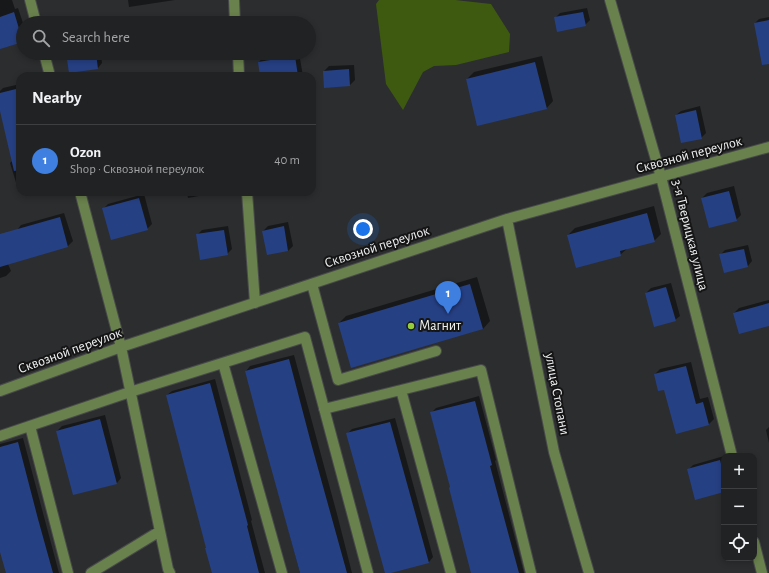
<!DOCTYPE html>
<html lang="en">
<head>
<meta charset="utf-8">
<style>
  body { margin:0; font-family:"Alegreya Sans",sans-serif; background:#292a2b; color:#f1f3f6 }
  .controls { position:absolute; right:12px; bottom:12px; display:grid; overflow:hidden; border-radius:8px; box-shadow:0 2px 6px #0003 }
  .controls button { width:36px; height:36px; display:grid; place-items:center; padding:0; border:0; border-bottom:1px solid #3e3f41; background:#212223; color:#f1f3f6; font:20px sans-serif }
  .you { position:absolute; left:363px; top:229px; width:14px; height:14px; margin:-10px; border:3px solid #fff; border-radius:50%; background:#1a73e8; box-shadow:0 0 0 6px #1a73e833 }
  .badge { display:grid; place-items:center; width:26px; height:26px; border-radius:50%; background:#94cc3c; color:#fff; font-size:13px; font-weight:700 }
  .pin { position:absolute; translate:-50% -33px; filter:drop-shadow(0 1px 2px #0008) }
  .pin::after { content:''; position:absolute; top:21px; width:14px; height:12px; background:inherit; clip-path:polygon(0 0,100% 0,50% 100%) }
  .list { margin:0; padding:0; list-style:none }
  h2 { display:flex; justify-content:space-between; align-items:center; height:52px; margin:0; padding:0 16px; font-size:17px }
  h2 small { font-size:13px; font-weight:400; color:#a2a4a6 }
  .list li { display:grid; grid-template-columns:26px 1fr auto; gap:12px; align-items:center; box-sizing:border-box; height:72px; padding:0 16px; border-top:1px solid #3e3f41 }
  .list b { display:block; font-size:15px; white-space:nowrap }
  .list p { margin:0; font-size:13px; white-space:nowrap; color:#a2a4a6 }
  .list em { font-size:13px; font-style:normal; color:#a2a4a6 }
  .icon { flex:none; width:22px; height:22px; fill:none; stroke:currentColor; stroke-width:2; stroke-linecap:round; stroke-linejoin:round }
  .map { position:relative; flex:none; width:769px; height:573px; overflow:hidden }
  .search { position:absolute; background:#212223; box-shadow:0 2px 6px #0003; left:16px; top:16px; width:300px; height:44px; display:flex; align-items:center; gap:10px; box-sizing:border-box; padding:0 14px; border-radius:22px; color:#a2a4a6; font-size:15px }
  .panel { position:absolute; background:#212223; box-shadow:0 2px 6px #0003; left:16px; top:72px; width:300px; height:124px; border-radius:12px }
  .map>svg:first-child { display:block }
  .green { fill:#3e5a10 }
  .shadow { fill:#0007 }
  .building { fill:#264084 }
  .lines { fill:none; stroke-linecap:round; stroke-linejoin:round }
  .minor-casing { stroke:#48494a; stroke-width:12 }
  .minor { stroke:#69814d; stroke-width:10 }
  .poi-dot { fill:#94cc3c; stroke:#151516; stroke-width:1.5 }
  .labels { text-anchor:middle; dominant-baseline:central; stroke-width:4; stroke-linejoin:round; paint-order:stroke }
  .street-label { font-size:14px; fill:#f1f2f3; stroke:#151516 }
  .poi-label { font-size:14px; fill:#f1f2f3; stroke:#151516; text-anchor:start }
</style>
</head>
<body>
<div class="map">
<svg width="769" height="573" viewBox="0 0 769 573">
  <rect width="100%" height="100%" fill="#2c2d2f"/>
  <path class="green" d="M379 0H455L491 4 510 34 509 52 456 65 434 66 423 72 403 110 386 84 376 4Z"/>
  <path class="shadow" d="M0 0H12L15 9 18 8 23 23V41L0 48Z
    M128 0H175L129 7Z
    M587 8 590 20 585 25 555 18 560 13Z
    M769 17V50L755 23 759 19Z
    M67 53H101L102 63 98 68Z
    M292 53H299L303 76H261L259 62 263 57Z
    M542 56 553 101 546 109 467 79 474 72Z
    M354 65 355 80 350 85 324 71 329 66Z
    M210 74V76H197Z
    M20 84V192H19L10 163 13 160 0 107V91L3 88Z
    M700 106 706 133 701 138 676 115 681 111Z
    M734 186 741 215 736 220 702 198 707 193Z
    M187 192H220L188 198Z
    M144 194 152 224 147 229 103 209 108 204Z
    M654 206 661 234 654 241 628 248 620 255 568 235 575 228Z
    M64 213 73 241 68 246 8 264 11 271 6 276 0 278V241L17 230 21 225Z
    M288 222 293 246 288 251 263 231 268 226Z
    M228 226 232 249 227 254 197 235 202 230Z
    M748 245 752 261 748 266 720 255 725 250Z
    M477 277 490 321 483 329 339 323 346 316Z
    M671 283 680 316 675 320 646 293 651 288Z
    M769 300V325L734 313 739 308Z
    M294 355 337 514 352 573H300L246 371 250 366Z
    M691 362 700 399 708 397 714 419 709 424 677 432 665 389 655 374 660 369Z
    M215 379 252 520 251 521 265 573H213L167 395 172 391Z
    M479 396 496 460 495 461 524 573H473L431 413 436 408Z
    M105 415 121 478 117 483 74 494 57 431 62 426Z
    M395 418 433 557 429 562 386 573 347 434 352 429Z
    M769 427V443L766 430Z
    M23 438 59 573H7L0 548V444Z
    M724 456V491L688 470 693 465Z"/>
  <path class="building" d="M14 12 23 42 0 49V17Z
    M583 12 586 26 557 32 554 17Z
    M769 20V64L762 65 754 23Z
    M66 53H96L98 69 69 73Z
    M295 56 298 76H260L258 62Z
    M535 62 547 109 477 126 466 79Z
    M349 69 350 86 324 88 323 71Z
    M20 88V170L14 171 0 111V93Z
    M696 110 702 139 681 143 675 115Z
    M729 191 737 221 709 228 701 198Z
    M139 198 148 230 111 240 102 208Z
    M647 213 655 242 620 251 621 256 576 268 567 235Z
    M60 217 68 247 0 267V234Z
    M284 226 288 251 267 255 262 231Z
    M224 230 228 255 200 260 196 234Z
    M744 249 748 267 724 273 719 254Z
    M470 284 483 329 351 368 338 323Z
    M666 287 676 321 654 327 645 293Z
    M769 303V326L739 334 733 313Z
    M289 359 311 443 347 573H300L262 435 245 371Z
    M686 366 696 404 703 402 709 425 676 434 664 390 658 391 654 374Z
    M210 383 248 525 247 526 259 573H212L205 548H206L166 395Z
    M475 401 492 465 490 466 519 573H471L449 488 450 487 430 412Z
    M100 419 117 484 73 495 56 431Z
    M390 422 429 563 391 573H385L346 433Z
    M18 442 38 519 53 573H6L0 552V447Z
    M720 460 724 476V492L695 500 687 469Z"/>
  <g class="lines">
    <g class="minor-casing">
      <path id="minor" d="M30 0 36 23
        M234 0 235 23
        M610 0 661 177 732 456
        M44 53 50 76
        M238 53 239 76
        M80 192 121 347 168 569 170 573
        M247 192 255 303
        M507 219 554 452 589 573
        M312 284 338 380 436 351
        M223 363 282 573
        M401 390 481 370 531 573
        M0 391 121 347 507 219 769 147
        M324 409 401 390 451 573
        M30 426 68 573
        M0 436 130 392 305 337 368 573
        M754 542 762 573
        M91 573 160 531"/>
    </g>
    <use href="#minor" class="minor"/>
  </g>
  <circle class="poi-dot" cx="411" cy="326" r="4"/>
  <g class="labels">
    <g class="street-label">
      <text transform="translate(689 155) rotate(-15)">Сквозной переулок</text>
      <text transform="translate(690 235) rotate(76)">3-я Тверицкая улица</text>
      <text transform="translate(377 247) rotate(-18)">Сквозной переулок</text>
      <text transform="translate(70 351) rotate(-20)">Сквозной переулок</text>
      <text transform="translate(557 394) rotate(79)">улица Стопани</text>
    </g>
    <g class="poi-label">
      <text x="419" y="326">Магнит</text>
    </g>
  </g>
</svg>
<div class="controls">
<button>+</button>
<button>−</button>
<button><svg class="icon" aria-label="locate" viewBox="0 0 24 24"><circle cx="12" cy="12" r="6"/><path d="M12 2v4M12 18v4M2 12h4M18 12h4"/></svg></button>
</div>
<div class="you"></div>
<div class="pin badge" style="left:448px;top:314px;background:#3f7fe0">1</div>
<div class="search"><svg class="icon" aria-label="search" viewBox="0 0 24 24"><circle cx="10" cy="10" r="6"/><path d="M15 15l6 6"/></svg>Search here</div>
<section class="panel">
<h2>Nearby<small></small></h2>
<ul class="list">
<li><span class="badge" style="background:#3f7fe0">1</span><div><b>Ozon</b><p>Shop · Сквозной переулок</p></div><em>40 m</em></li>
</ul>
</section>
</div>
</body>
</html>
